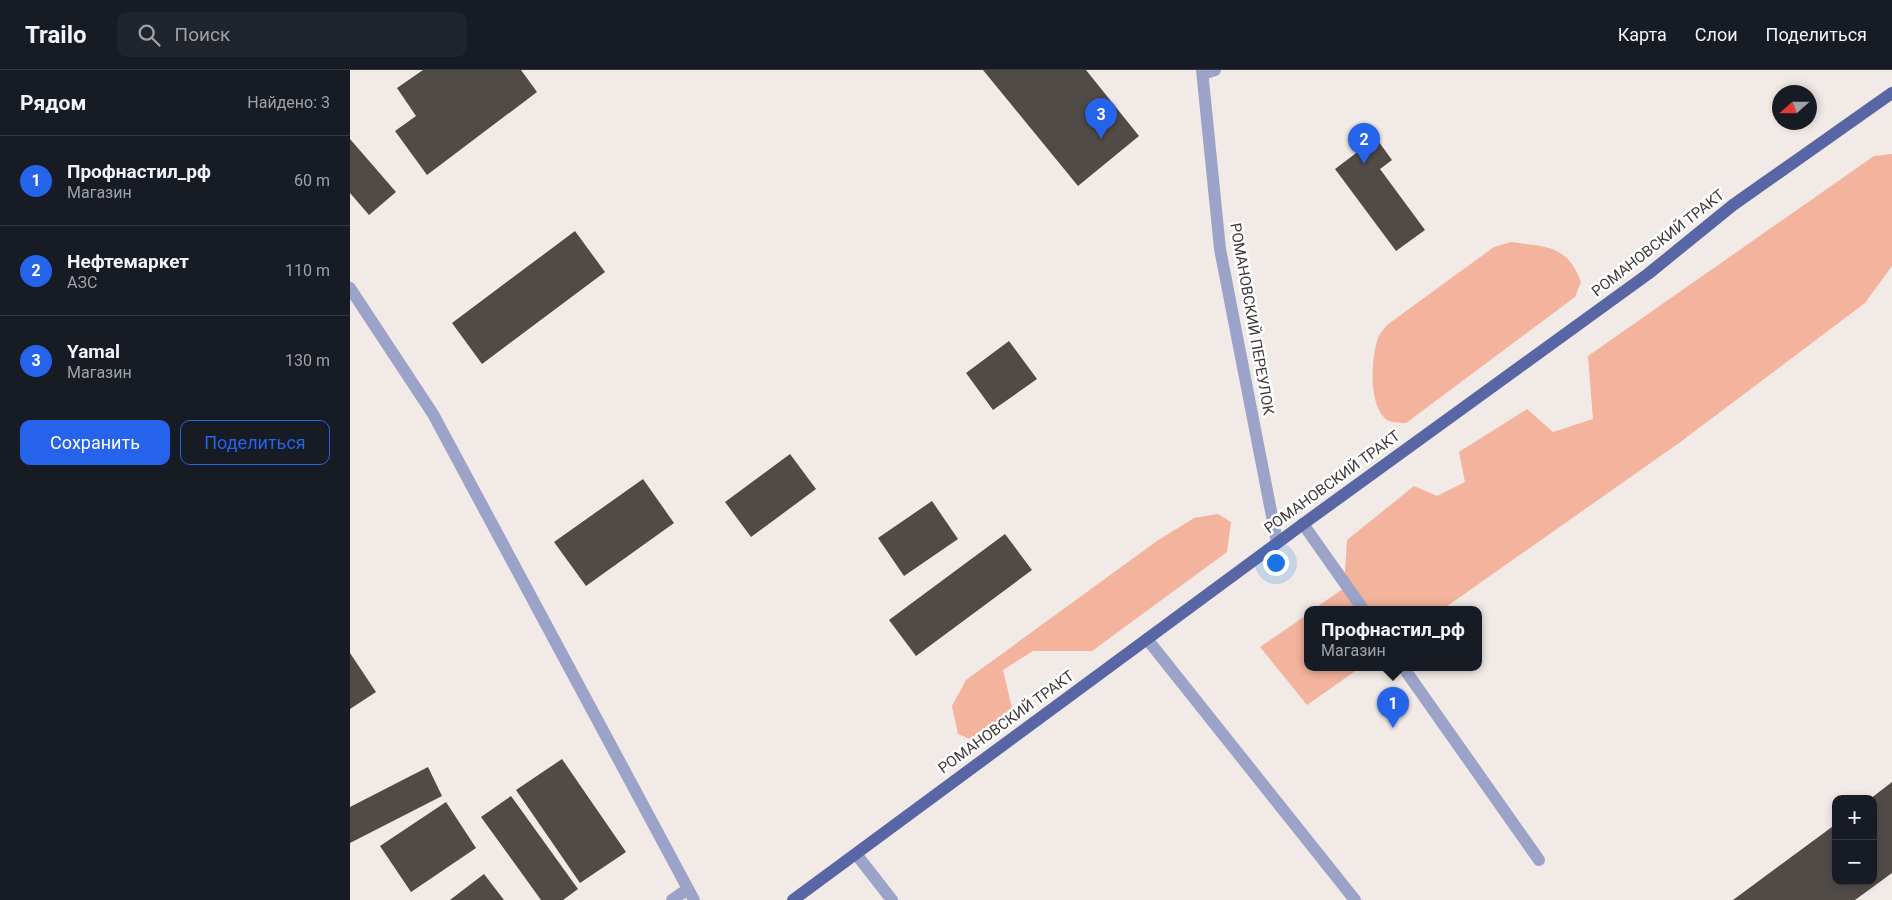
<!DOCTYPE html>
<html lang="ru">
<head>
<meta charset="utf-8">
<style>
  body { margin:0; font-family:Roboto,sans-serif; background:#20242c; color:#f1f3f6 }
  .controls { position:absolute; right:15px; bottom:15px; display:grid; overflow:hidden; border-radius:10px; box-shadow:0 2px 8px #0003 }
  .controls button { width:45px; height:45px; display:grid; place-items:center; padding:0; border:0; border-bottom:1px solid #363941; background:#171b24; color:#f1f3f6; font:25px sans-serif }
  .compass { position:absolute; left:1422px; top:15px; width:45px; height:45px; border-radius:50%; background:#171b24; box-shadow:0 2px 8px #0003; rotate:249deg }
  .you { position:absolute; left:925px; top:492px; width:18px; height:18px; margin:-12px; border:4px solid #fff; border-radius:50%; background:#1a73e8; box-shadow:0 0 0 8px #1a73e833 }
  .badge { display:grid; place-items:center; width:32px; height:32px; border-radius:50%; background:#2563eb; color:#fff; font-size:16px; font-weight:700 }
  .pin { position:absolute; translate:-50% -41px; filter:drop-shadow(0 1px 2px #0008) }
  .pin::after { content:''; position:absolute; top:26px; width:18px; height:15px; background:inherit; clip-path:polygon(0 0,100% 0,50% 100%) }
  .popup { position:absolute; left:954px; top:536px; width:178px; height:65px; box-sizing:border-box; display:grid; place-content:center; border-radius:10px; background:#171b24; filter:drop-shadow(0 1px 4px #0005); font-size:16px; white-space:nowrap; color:#9ea1a6 }
  .popup b { font-size:19px; color:#f1f3f6 }
  .popup::after { content:''; position:absolute; left:50%; top:100%; margin-left:-10px; border:10px solid transparent; border-top-color:#171b24 }
  .list { margin:0; padding:0; list-style:none }
  h2 { display:flex; justify-content:space-between; align-items:center; height:65px; margin:0; padding:0 20px; font-size:21px }
  h2 small { font-size:16px; font-weight:400; color:#9ea1a6 }
  .list li { display:grid; grid-template-columns:32px 1fr auto; gap:15px; align-items:center; box-sizing:border-box; height:90px; padding:0 20px; border-top:1px solid #363941 }
  .list b { display:block; font-size:19px; white-space:nowrap }
  .list p { margin:0; font-size:16px; white-space:nowrap; color:#9ea1a6 }
  .list em { font-size:16px; font-style:normal; color:#9ea1a6 }
  .actions { display:flex; gap:10px; padding:15px 20px }
  .actions a { flex:1; padding:11px 0; border:1px solid #2563eb; border-radius:10px; text-align:center; font-size:18px; color:#2563eb }
  .actions .main { background:#2563eb; color:#fff }
  .icon { flex:none; width:28px; height:28px; fill:none; stroke:currentColor; stroke-width:2; stroke-linecap:round; stroke-linejoin:round }
  .map { position:relative; flex:none; width:1542px; height:830px; overflow:hidden }
  header { display:flex; align-items:center; gap:30px; box-sizing:border-box; height:70px; padding:0 25px; background:#171b24; border-bottom:1px solid #363941 }
  header strong { font-size:24px }
  nav { display:flex; gap:28px; margin-inline-start:auto; font-size:18px }
  .search { width:350px; height:45px; background:#20242c; display:flex; align-items:center; gap:12px; box-sizing:border-box; padding:0 18px; border-radius:10px; color:#9ea1a6; font-size:19px }
  main { display:flex }
  aside { flex:1; background:#171b24 }
  .map>svg:first-child { display:block }
  .green { fill:#f3b39c }
  .building { fill:#514b48 }
  .lines { fill:none; stroke-linecap:round; stroke-linejoin:round }
  .minor { stroke:#9ba4c8; stroke-width:12 }
  .major { stroke:#5966a6; stroke-width:12 }
  .labels { text-anchor:middle; dominant-baseline:central; stroke-width:5; stroke-linejoin:round; paint-order:stroke }
  .street-label { font-size:15px; fill:#3d3938; stroke:#fff }
</style>
</head>
<body>
<header>
<strong>Trailo</strong>
<div class="search"><svg class="icon" aria-label="search" viewBox="0 0 24 24"><circle cx="10" cy="10" r="6"/><path d="M15 15l6 6"/></svg>Поиск</div>
<nav><a>Карта</a><a>Слои</a><a>Поделиться</a></nav>
</header>
<main>
<aside>
<h2>Рядом<small>Найдено: 3</small></h2>
<ul class="list">
<li><span class="badge">1</span><div><b>Профнастил_рф</b><p>Магазин</p></div><em>60 m</em></li>
<li><span class="badge">2</span><div><b>Нефтемаркет</b><p>АЗС</p></div><em>110 m</em></li>
<li><span class="badge">3</span><div><b>Yamal</b><p>Магазин</p></div><em>130 m</em></li>
</ul>
<div class="actions"><a class="main">Сохранить</a><a>Поделиться</a></div>
</aside>
<div class="map">
<svg width="1542" height="830" viewBox="0 0 1542 830">
  <rect width="100%" height="100%" fill="#f2eae7"/>
  <path class="green" d="M1542 84V196L1515 233 1329 373 1093 539H964L994 518 997 470 1064 416 1087 426 1115 412 1109 382 1177 339 1203 362 1243 349 1238 286 1524 86Z
    M1161 172C1196 177 1217 174 1231 212L1225 227 1056 353C1051 353 1042 353 1037 350 1018 336 1021 288 1028 268 1030 263 1034 259 1037 255L1144 177Z
    M868 444 881 452 877 482 742 581H683L653 600 663 642 627 672 608 664 602 636 616 610 807 471 844 448Z
    M958 544V597H1011L957 635 910 577Z"/>
  <path class="building" d="M73 0H171L187 22 77 105 45 61 66 46 47 18Z
    M633 0H736L789 66 728 116Z
    M1026 68 1042 90 1030 99 1075 160 1046 181 985 99Z
    M0 69 46 122 19 145 0 123Z
    M225 161 255 202 132 294 102 253Z
    M659 271 687 309 643 340 616 303Z
    M440 384 466 419 401 467 375 432Z
    M293 409 324 453 236 516 204 472Z
    M582 431 608 469 554 506 528 468Z
    M655 464 682 500 566 586 539 550Z
    M0 583 26 622 0 639Z
    M212 689 276 782 230 813 166 720Z
    M78 697 92 726 0 773V737Z
    M1542 712V803L1505 830H1383L1486 754V811H1523V729H1520Z
    M161 726 228 819 213 830H191L131 747Z
    M96 732 126 778 61 822 30 776Z
    M134 804 154 830H100Z"/>
  <g class="lines">
    <path class="minor" d="M852 0 870 179 927 472
      M853 4 865 0
      M0 218 83 344 344 830
      M953 454 1013 539
      M797 569 1005 830
      M1053 597 1189 790
      M506 784 542 830
      M322 830 338 819"/>
    <path class="major" d="M443 830 953 454 1298 204 1383 135 1542 23"/>
  </g>
  <g class="labels">
    <g class="street-label">
      <text transform="translate(1308 173) rotate(-38)">РОМАНОВСКИЙ ТРАКТ</text>
      <text transform="translate(902 249) rotate(80)">РОМАНОВСКИЙ ПЕРЕУЛОК</text>
      <text transform="translate(982 412) rotate(-36)">РОМАНОВСКИЙ ТРАКТ</text>
      <text transform="translate(656 652) rotate(-36)">РОМАНОВСКИЙ ТРАКТ</text>
    </g>
  </g>
</svg>
<div class="controls">
<button>+</button>
<button>−</button>
</div>
<svg class="compass" viewBox="-18 -18 36 36"><path d="M0-13l5 13h-10z" fill="#e53935"/><path d="M0 13l5-13h-10z" fill="#9ea1a6"/></svg>
<div class="you"></div>
<div class="pin badge" style="left:1043px;top:658px">1</div>
<div class="popup"><b>Профнастил_рф</b>Магазин</div>
<div class="pin badge" style="left:1014px;top:94px">2</div>
<div class="pin badge" style="left:751px;top:69px">3</div>
</div>
</main>
</body>
</html>
